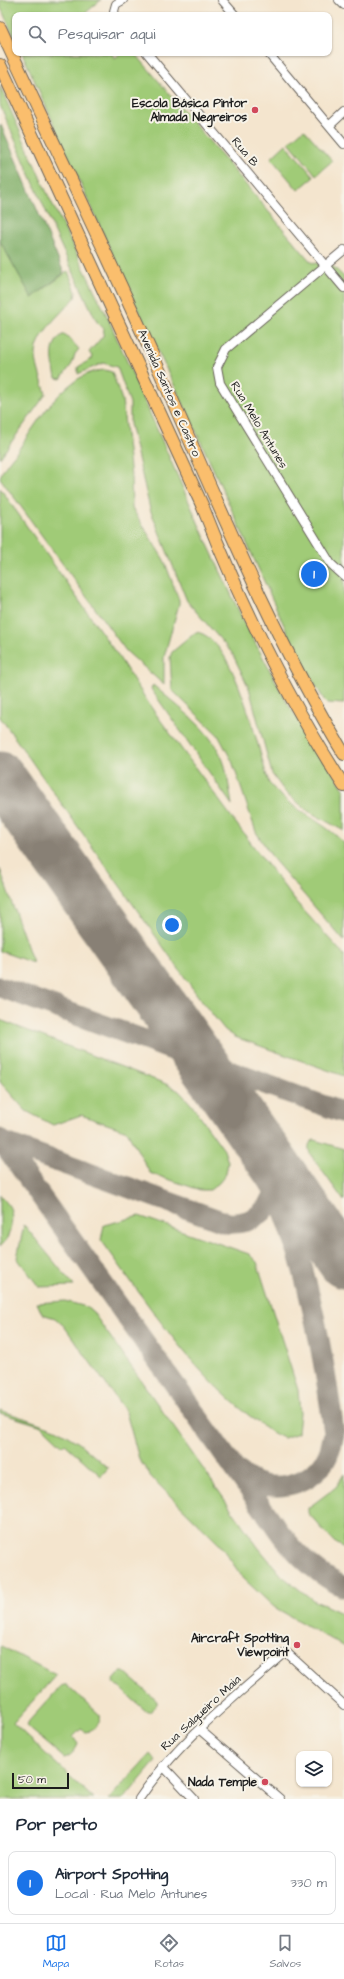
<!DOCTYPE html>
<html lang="pt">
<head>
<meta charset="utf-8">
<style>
  body { margin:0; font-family:"Architects Daughter",sans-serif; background:#f6f6f7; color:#1f2937 }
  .controls { position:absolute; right:12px; bottom:12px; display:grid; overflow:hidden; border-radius:8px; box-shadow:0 1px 3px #0004 }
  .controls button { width:36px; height:36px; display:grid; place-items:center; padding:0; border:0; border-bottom:1px solid #e0e1e3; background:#fff; color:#1f2937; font:20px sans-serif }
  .scale { position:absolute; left:12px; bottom:10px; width:57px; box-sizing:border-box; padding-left:4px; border:2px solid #1c1c1c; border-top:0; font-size:11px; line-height:14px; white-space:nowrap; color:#1c1c1c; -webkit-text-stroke:3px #f7f3e8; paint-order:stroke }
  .you { position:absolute; left:172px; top:925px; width:14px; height:14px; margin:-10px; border:3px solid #fff; border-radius:50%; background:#1a73e8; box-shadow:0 0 0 6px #1a73e833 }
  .badge { display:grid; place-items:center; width:26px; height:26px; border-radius:50%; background:#1a73e8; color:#fff; font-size:13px; font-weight:700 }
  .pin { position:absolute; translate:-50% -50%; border:2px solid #fff; box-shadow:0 1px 4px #0006 }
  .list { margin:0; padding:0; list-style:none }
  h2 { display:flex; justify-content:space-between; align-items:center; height:52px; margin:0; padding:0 16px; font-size:17px }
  h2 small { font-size:13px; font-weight:400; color:#747a83 }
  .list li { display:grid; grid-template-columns:26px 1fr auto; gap:12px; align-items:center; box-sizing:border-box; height:64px; margin:0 8px 8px; padding:0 8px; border:1px solid #e0e1e3; border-radius:8px }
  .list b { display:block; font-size:15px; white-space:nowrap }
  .list p { margin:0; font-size:13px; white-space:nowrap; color:#747a83 }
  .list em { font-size:13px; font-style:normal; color:#747a83 }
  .icon { flex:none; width:22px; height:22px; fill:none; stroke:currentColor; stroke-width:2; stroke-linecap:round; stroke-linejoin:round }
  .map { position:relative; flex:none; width:344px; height:1799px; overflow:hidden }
  .search { position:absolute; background:#fff; box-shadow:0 1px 3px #0004; left:12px; right:12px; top:12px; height:44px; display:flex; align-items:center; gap:10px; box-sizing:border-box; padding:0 14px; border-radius:8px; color:#747a83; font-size:15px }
  .sheet { height:124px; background:#fff }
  nav { display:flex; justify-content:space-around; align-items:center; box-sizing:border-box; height:56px; border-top:1px solid #e0e1e3; background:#fff; font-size:11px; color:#747a83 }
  nav a { display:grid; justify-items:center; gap:2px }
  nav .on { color:#1a73e8 }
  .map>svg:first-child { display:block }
  .green { fill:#a0cb77; stroke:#5e744a }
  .forest { fill:#80af68; stroke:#4e6642 }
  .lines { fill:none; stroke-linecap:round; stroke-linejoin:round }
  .taxiway { stroke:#888075; stroke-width:21 }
  .runway { stroke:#888075; stroke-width:51 }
  .street-casing { stroke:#68625a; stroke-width:10 }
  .primary-casing { stroke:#68625a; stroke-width:14 }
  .street { stroke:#fff; stroke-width:8 }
  .primary { stroke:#fabe6d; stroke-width:12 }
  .poi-dot { fill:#d1495b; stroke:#f7f3e8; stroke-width:1.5 }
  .labels { text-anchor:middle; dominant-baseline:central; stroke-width:4; stroke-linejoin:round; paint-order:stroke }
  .poi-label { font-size:12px; font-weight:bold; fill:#1c1c1c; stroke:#f7f3e8; text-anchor:end }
  .street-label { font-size:12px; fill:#1c1c1c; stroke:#f7f3e8 }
</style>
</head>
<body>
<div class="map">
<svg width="344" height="1799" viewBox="0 0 344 1799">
  <rect width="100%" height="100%" fill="#f7f3e8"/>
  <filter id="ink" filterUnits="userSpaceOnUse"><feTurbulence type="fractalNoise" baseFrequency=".025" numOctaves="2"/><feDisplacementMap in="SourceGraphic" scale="8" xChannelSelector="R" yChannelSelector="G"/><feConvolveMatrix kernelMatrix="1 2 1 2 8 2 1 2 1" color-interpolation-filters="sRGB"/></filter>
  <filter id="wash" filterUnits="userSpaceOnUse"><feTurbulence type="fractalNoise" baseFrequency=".012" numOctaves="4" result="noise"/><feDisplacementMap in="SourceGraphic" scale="16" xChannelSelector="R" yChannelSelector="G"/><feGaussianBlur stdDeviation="0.9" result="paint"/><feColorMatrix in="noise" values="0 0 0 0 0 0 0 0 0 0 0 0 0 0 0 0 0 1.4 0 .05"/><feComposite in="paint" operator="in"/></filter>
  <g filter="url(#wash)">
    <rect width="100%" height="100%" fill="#f4e5ce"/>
    <path class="green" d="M0 0H101L83 15H15V39L0 6Z
      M22 53H111L115 58 121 53H135L311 262 334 267 344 277V704L326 703 297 654 191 420 128 289Z
      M0 86 48 195 107 316 204 536 244 622 288 704 344 789V831L308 811 285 792 272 774 249 688 232 653 187 601 150 509 130 424V403L117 367 103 363 78 374V367L93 358 89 352 103 336 104 329 97 322 60 244 0 105Z
      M304 129 332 161 316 175 289 142Z
      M286 144 314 177 298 190 271 158Z
      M0 241 32 298 68 271 76 292 75 298C61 313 35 335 36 357 37 369 43 383 46 394L0 458Z
      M62 335H66L79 349 75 354 72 364 61 379 56 378C53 363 48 346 62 335Z
      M105 370 112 372 122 400 131 476 132 508 164 560 179 600V604L164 657V685L126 651 0 478C2 468 13 457 19 449 38 421 67 371 105 370Z
      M0 488 118 656 153 710 241 830 296 902 344 955V1076L235 1037 225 1030 203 1003 0 717Z
      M196 632C235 637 258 750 269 783 290 810 321 819 344 843V941L274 860 256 832 232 761 218 735 172 690 170 657 172 652Z
      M153 685C178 707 215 732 225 766 228 779 230 792 232 805L151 689Z
      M0 869 33 963 0 951Z
      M0 1020 166 1084 179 1091 191 1104 224 1150 228 1162 226 1174 219 1183 210 1190H200L150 1173 127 1131 81 1115 53 1125 26 1111 0 1082Z
      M314 1140 344 1149V1201L310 1154C308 1147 308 1143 314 1140Z
      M0 1195C4 1200 10 1205 11 1211 14 1222 9 1240 0 1247Z
      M139 1216 249 1254 257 1262 298 1390 300 1413 298 1433 284 1438C271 1433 262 1425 251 1417 189 1370 147 1302 101 1240L104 1225Z
      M24 1225 74 1286 39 1287 17 1258Z
      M65 1301 90 1308 258 1547 282 1576 313 1600 344 1614V1647L274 1607 243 1578 220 1545 151 1477 139 1459 126 1412 64 1326 55 1318 42 1314 37 1303Z
      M0 1410 56 1429 79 1443 108 1468 101 1476 65 1444 63 1446 42 1426 0 1413Z
      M344 1474V1548L334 1542 308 1513V1508L336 1487Z
      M1 1646 56 1675 13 1723 94 1799H0V1647Z
      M121 1672H124L157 1701V1704L150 1712H147L114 1683V1680Z
      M64 1685H67L100 1715C102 1722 96 1726 91 1731L85 1732 81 1729 73 1737 78 1744C76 1750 70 1757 64 1758L29 1728 27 1725 29 1721 61 1686Z
      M150 1754 156 1761 124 1799H109Z"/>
    <path class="forest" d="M1 125 64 273 32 298 0 241V126Z"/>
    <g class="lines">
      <path class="taxiway" d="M0 987 344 1113
        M229 1100C252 1140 274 1181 289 1225 312 1292 325 1363 334 1433 332 1442 331 1451 326 1459 309 1488 265 1496 240 1472
        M0 1139 281 1534C299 1557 318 1575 344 1587
        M0 1141 227 1223C254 1225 274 1209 276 1181"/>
      <path class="runway" d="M0 777 344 1263"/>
    </g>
  </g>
  <g filter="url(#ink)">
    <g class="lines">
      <g class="street-casing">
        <path id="street" d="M222 0 235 15
          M339 0 344 5
          M115 15 114 11 116 4 123 0
          M147 53 344 288
          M268 53 344 144
          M329 126 344 112
          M344 250 226 349 217 367 220 383 331 564 344 576
          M199 1729 280 1799
          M163 1766 194 1799
          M139 1799C178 1741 234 1698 286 1652L344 1705"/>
      </g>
      <g class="primary-casing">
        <path id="primary" d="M0 28C53 143 109 257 160 372 217 501 271 633 344 754
          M0 65 202 505C240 602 287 698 344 786"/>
      </g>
      <use href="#street" class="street"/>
      <use href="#primary" class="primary"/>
    </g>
  </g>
  <g class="poi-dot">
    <circle cx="255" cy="110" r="4"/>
    <circle cx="297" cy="1645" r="4"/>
    <circle cx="265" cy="1782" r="4"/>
  </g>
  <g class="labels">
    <g class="poi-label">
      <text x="247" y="103">Escola Básica Pintor<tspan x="247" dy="14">Almada Negreiros</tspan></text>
      <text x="289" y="1638">Aircraft Spotting<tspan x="289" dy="14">Viewpoint</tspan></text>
      <text x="257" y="1782">Nada Temple</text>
    </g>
    <g class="street-label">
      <text transform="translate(245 152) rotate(50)">Rua B</text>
      <text transform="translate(169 393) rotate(66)">Avenida Santos e Castro</text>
      <text transform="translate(259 425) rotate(59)">Rua Melo Antunes</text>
      <text transform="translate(201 1713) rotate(-43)">Rua Salgueiro Maia</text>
    </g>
  </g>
</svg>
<div class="controls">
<button><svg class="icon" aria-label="layers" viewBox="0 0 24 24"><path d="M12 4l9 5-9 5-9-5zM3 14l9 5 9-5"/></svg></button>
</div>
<div class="scale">50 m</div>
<div class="you"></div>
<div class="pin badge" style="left:314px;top:574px">1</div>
<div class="search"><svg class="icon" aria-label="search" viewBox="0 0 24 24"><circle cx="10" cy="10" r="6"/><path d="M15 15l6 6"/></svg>Pesquisar aqui</div>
</div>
<section class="sheet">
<h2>Por perto<small></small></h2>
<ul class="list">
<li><span class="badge">1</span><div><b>Airport Spotting</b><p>Local · Rua Melo Antunes</p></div><em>330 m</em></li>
</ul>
</section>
<nav>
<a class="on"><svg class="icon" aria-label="map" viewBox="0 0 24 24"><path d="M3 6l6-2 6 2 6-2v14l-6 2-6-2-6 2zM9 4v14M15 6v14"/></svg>Mapa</a>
<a><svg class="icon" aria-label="directions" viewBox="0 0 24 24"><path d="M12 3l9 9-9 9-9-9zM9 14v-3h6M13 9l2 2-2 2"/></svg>Rotas</a>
<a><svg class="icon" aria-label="saved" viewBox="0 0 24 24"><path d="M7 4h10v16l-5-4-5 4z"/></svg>Salvos</a>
</nav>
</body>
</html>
